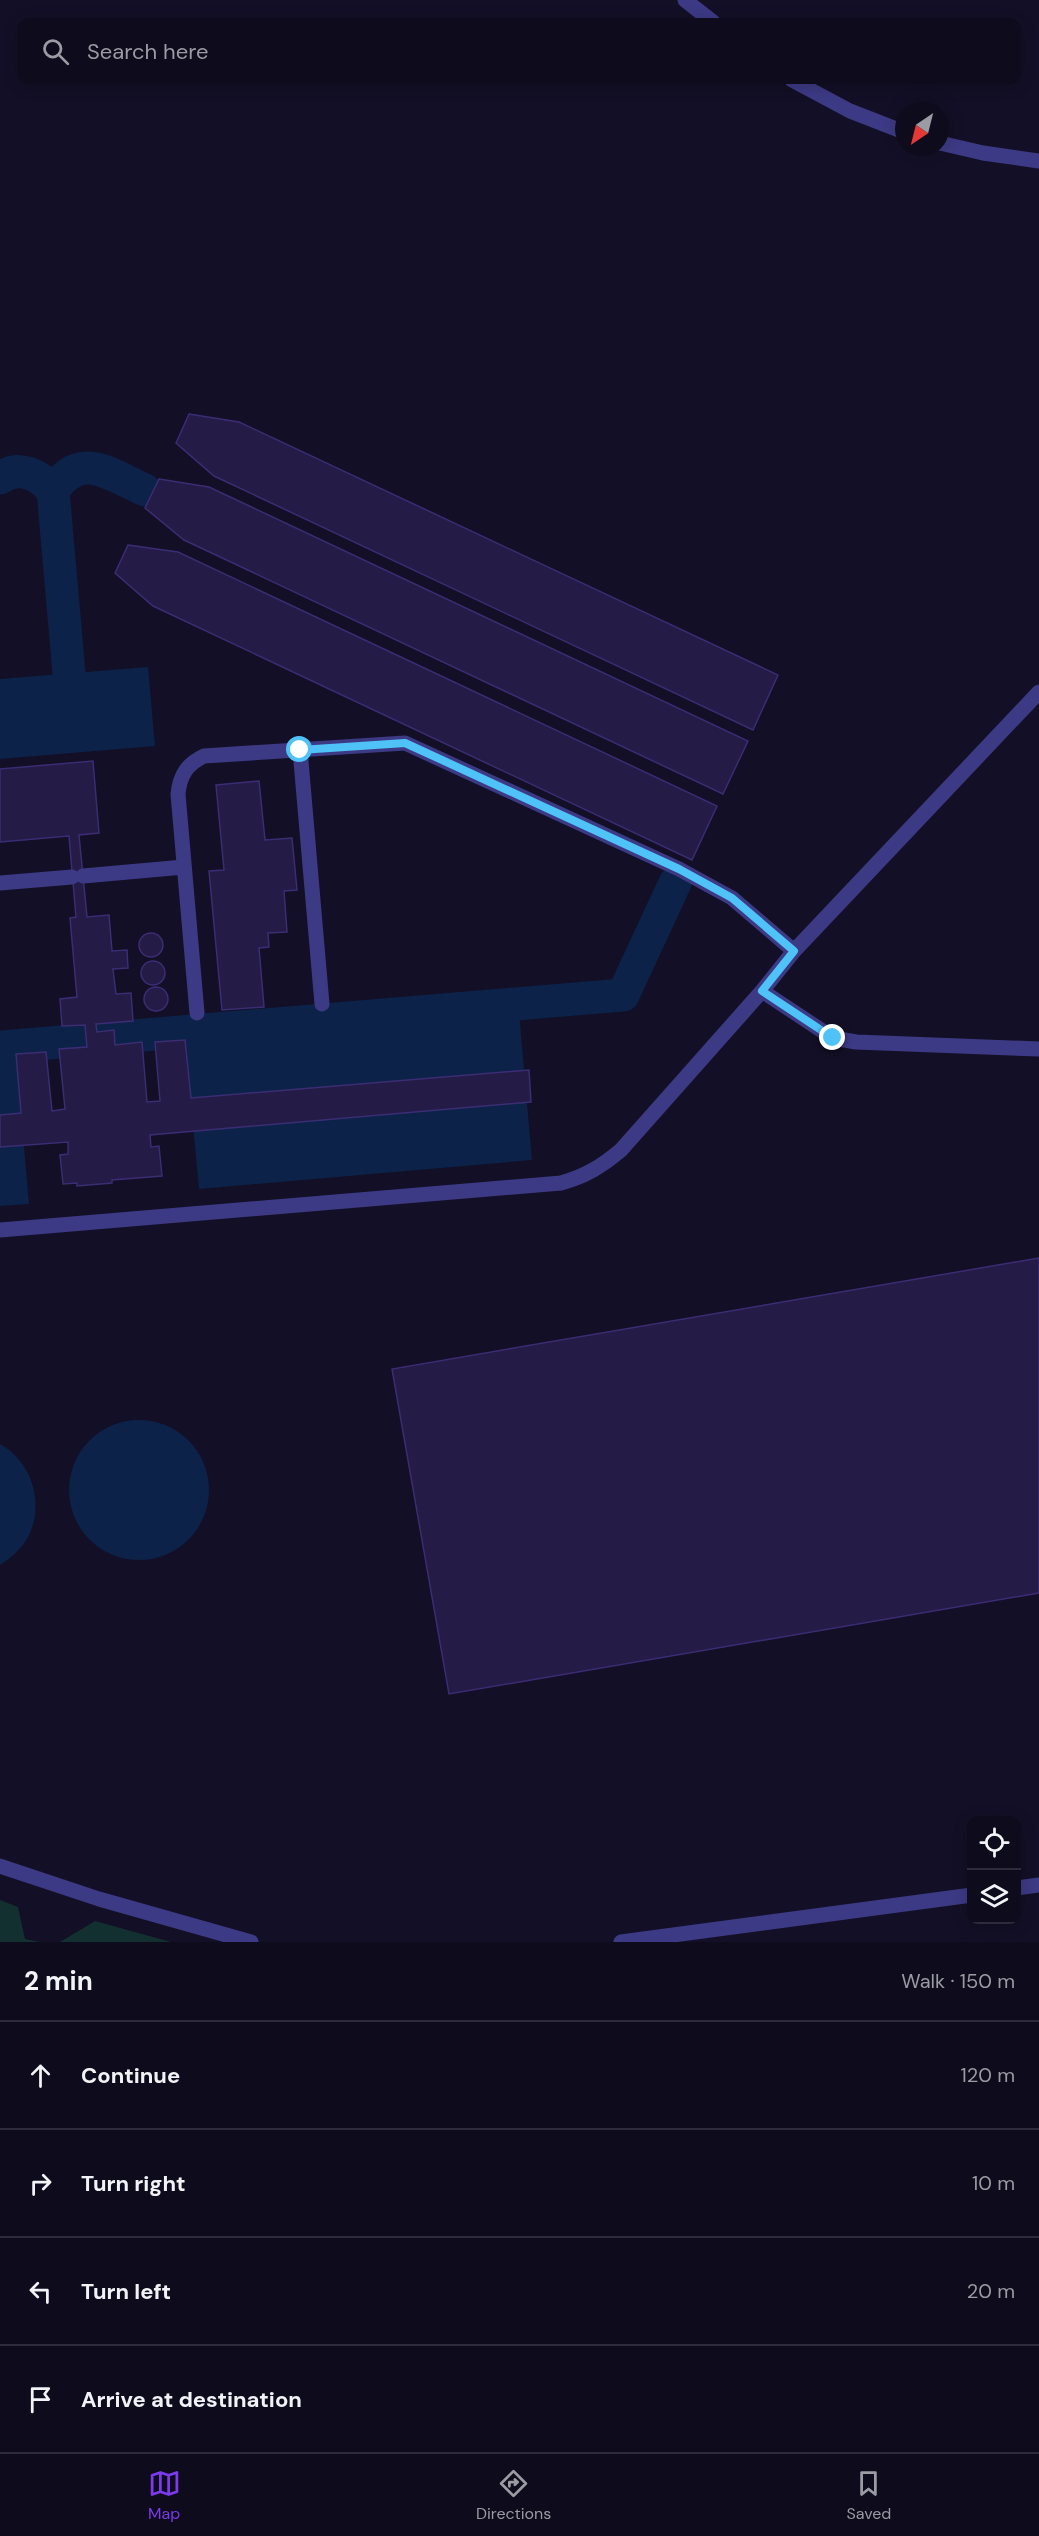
<!DOCTYPE html>
<html lang="en">
<head>
<meta charset="utf-8">
<style>
  body { margin:0; font-family:"DM Sans",sans-serif; background:#171425; color:#f1f3f6 }
  .controls { position:absolute; right:18px; bottom:18px; display:grid; overflow:hidden; border-radius:12px; box-shadow:0 3px 15px #0003 }
  .controls button { width:54px; height:54px; display:grid; place-items:center; padding:0; border:0; border-bottom:2px solid #2e2b3b; background:#0e0b1c; color:#f1f3f6; font:30px sans-serif }
  .compass { position:absolute; left:895px; top:102px; width:54px; height:54px; border-radius:50%; background:#0e0b1c; box-shadow:0 3px 15px #0003; rotate:215deg }
  .stop { position:absolute; width:18px; height:18px; margin:-14px; border:4px solid #4fc3f7; border-radius:50%; background:#fff }
  .stop.end { background:#4fc3f7; border-color:#fff; box-shadow:0 2px 6px #0008 }
  .list { margin:0; padding:0; list-style:none }
  h2 { display:flex; justify-content:space-between; align-items:center; height:78px; margin:0; padding:0 24px; font-size:26px }
  h2 small { font-size:20px; font-weight:400; color:#9b9ba3 }
  .list li { display:grid; grid-template-columns:39px 1fr auto; gap:18px; align-items:center; box-sizing:border-box; height:108px; padding:0 24px; border-top:2px solid #2e2b3b }
  .list b { display:block; font-size:22px; white-space:nowrap }
  .list em { font-size:20px; font-style:normal; color:#9b9ba3 }
  .icon { flex:none; width:33px; height:33px; fill:none; stroke:currentColor; stroke-width:2; stroke-linecap:round; stroke-linejoin:round }
  .map { position:relative; flex:none; width:1039px; height:1942px; overflow:hidden }
  .search { position:absolute; background:#0e0b1c; box-shadow:0 3px 15px #0003; left:18px; right:18px; top:18px; height:66px; display:flex; align-items:center; gap:15px; box-sizing:border-box; padding:0 21px; border-radius:12px; color:#9b9ba3; font-size:22px }
  .sheet { height:510px; background:#0e0b1c }
  nav { display:flex; justify-content:space-around; align-items:center; box-sizing:border-box; height:84px; border-top:2px solid #2e2b3b; background:#0e0b1c; font-size:16px; color:#9b9ba3 }
  nav a { display:grid; justify-items:center; gap:3px }
  nav .on { color:#7c3aed }
  .map>svg:first-child { display:block }
  .green { fill:#12302f }
  .water { fill:#0c2248 }
  .lines { fill:none; stroke-linecap:round; stroke-linejoin:round }
  .canal { stroke:#0c2248; stroke-width:33 }
  .building { fill:#241b47; stroke:#3b2d73; stroke-width:1.5 }
  .lane { stroke:#3d3a85; stroke-width:15 }
  .street { stroke:#3d3a85; stroke-width:15 }
  .route { stroke:#4fc3f7; stroke-width:8 }
</style>
</head>
<body>
<div class="map">
<svg width="1039" height="1942" viewBox="0 0 1039 1942">
  <rect width="100%" height="100%" fill="#130f26"/>
  <path class="green" d="M0 1900 18 1907 25 1939 40 1942H0Z
    M95 1921 171 1942H60Z"/>
  <path class="water" d="M148 667 155 746 0 759V679Z
    M519 1012 532 1160 199 1189 185 1040Z
    M16 1054 29 1204 0 1206V1056Z
    M69 1490a70 70 0 1 1 140 0a70 70 0 1 1-140 0Z
    M0 1444C31 1461 45 1502 29 1535 23 1548 12 1557 0 1565Z"/>
  <g class="lines">
    <path class="canal" d="M0 478C19 464 40 475 53 491
      M69 673 53 491C80 449 109 474 145 490
      M0 1047 623 995 675 883"/>
  </g>
  <path class="building" d="M189 414 239 422 778 675 753 730 214 476 176 443Z
    M159 479 209 487 748 741 723 794 184 540 145 508Z
    M128 545 178 552 717 806 692 860 153 606 115 573Z
    M93 761 99 833 79 835 87 917 109 915 112 951 127 950 128 968 113 969 116 994 131 993 133 1021 96 1024 97 1032 114 1030 115 1045 142 1042 147 1102 160 1101 155 1042 185 1040 191 1098 529 1070 531 1102 150 1135 151 1147 159 1146 162 1176 112 1180V1183L77 1186V1183L63 1184 60 1155 68 1154V1142L0 1147V1115L21 1113 16 1054 46 1052 52 1111 65 1109 59 1049 87 1047 85 1025 62 1026 60 999 77 997 70 918 76 917 69 836 0 842V769Z
    M259 781 265 840 292 838 297 890 284 891 287 932 268 933 269 947 259 948 264 1007 222 1010 209 871 224 870 216 785Z
    M139 945a12 12 0 1 1 24 0a12 12 0 1 1-24 0Z
    M141 973a12 12 0 1 1 24 0a12 12 0 1 1-24 0Z
    M144 999a12 12 0 1 1 24 0a12 12 0 1 1-24 0Z
    M1039 1258V1593L449 1694 392 1369Z"/>
  <g class="lines">
    <path class="lane" d="M300 750 322 1004
      M83 876 184 867
      M0 883 72 877
      M762 991 833 1038 856 1042 1039 1049
      M197 1013 178 794C180 775 187 764 204 756L405 743 679 869 732 898 794 951
      M0 1230 561 1183C586 1176 602 1166 621 1150L762 991 794 951 1039 692
      M0 1866 99 1899 251 1942
      M1016 1888 1039 1885
      M621 1942 972 1895"/>
    <path class="street" d="M685 0 713 22
      M792 80 850 111 904 132
      M940 143 983 153 1039 161"/>
  </g>
  <g class="lines">
    <path class="route" d="M300 750 405 743 679 869 732 898 794 951 762 991 833 1038"/>
  </g>
</svg>
<div class="controls">
<button><svg class="icon" aria-label="locate" viewBox="0 0 24 24"><circle cx="12" cy="12" r="6"/><path d="M12 2v4M12 18v4M2 12h4M18 12h4"/></svg></button>
<button><svg class="icon" aria-label="layers" viewBox="0 0 24 24"><path d="M12 4l9 5-9 5-9-5zM3 14l9 5 9-5"/></svg></button>
</div>
<svg class="compass" viewBox="-18 -18 36 36"><path d="M0-13l5 13h-10z" fill="#e53935"/><path d="M0 13l5-13h-10z" fill="#9b9ba3"/></svg>
<div class="stop" style="left:300px;top:750px"></div>
<div class="stop end" style="left:833px;top:1038px"></div>
<div class="search"><svg class="icon" aria-label="search" viewBox="0 0 24 24"><circle cx="10" cy="10" r="6"/><path d="M15 15l6 6"/></svg>Search here</div>
</div>
<section class="sheet">
<h2>2 min<small>Walk · 150 m</small></h2>
<ul class="list">
<li><svg class="icon" aria-label="ahead" viewBox="0 0 24 24"><path d="M12 20V5M6 11l6-6 6 6"/></svg><div><b>Continue</b></div><em>120 m</em></li>
<li><svg class="icon" aria-label="right" viewBox="0 0 24 24"><path d="M7 20v-9h11M14 6l5 5-5 5"/></svg><div><b>Turn right</b></div><em>10 m</em></li>
<li><svg class="icon" aria-label="left" viewBox="0 0 24 24"><path d="M17 20v-9H6M10 6l-5 5 5 5"/></svg><div><b>Turn left</b></div><em>20 m</em></li>
<li><svg class="icon" aria-label="arrive" viewBox="0 0 24 24"><path d="M6 21V4h12l-3 4 3 4H6"/></svg><div><b>Arrive at destination</b></div></li>
</ul>
</section>
<nav>
<a class="on"><svg class="icon" aria-label="map" viewBox="0 0 24 24"><path d="M3 6l6-2 6 2 6-2v14l-6 2-6-2-6 2zM9 4v14M15 6v14"/></svg>Map</a>
<a><svg class="icon" aria-label="directions" viewBox="0 0 24 24"><path d="M12 3l9 9-9 9-9-9zM9 14v-3h6M13 9l2 2-2 2"/></svg>Directions</a>
<a><svg class="icon" aria-label="saved" viewBox="0 0 24 24"><path d="M7 4h10v16l-5-4-5 4z"/></svg>Saved</a>
</nav>
</body>
</html>
